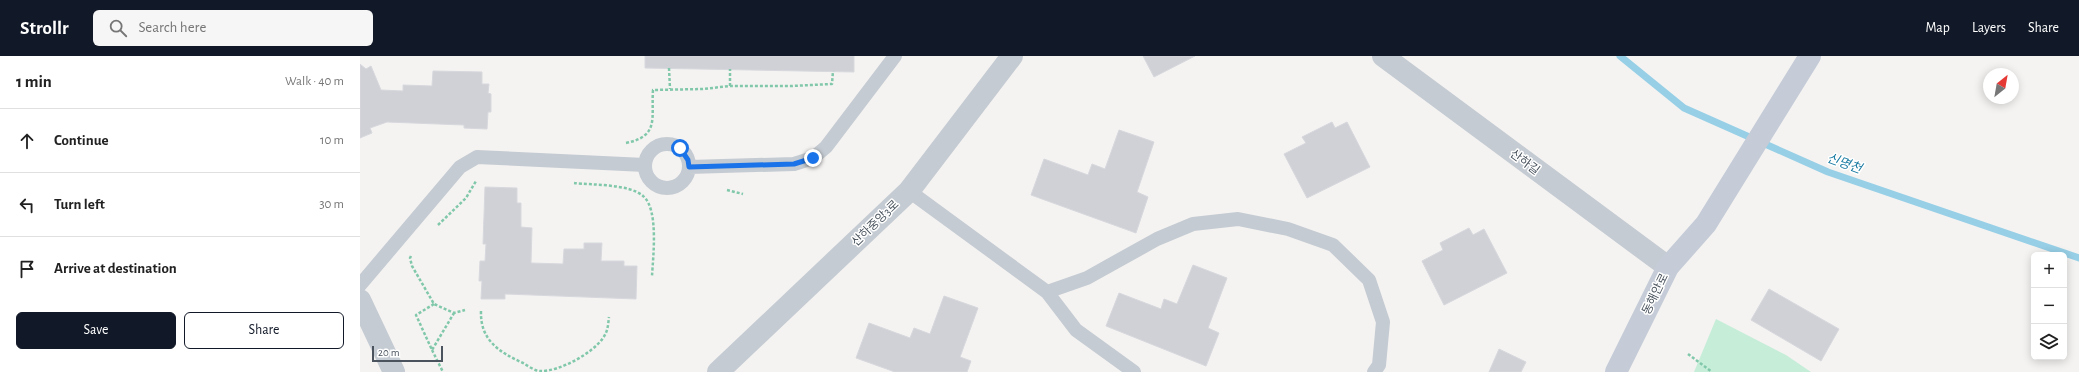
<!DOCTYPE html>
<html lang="en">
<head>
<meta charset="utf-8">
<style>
  body { margin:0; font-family:"Alegreya Sans","Noto Sans KR",sans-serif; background:#f6f6f6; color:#222 }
  .controls { position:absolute; right:12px; bottom:12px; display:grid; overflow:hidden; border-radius:6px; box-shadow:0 2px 10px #0003 }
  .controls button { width:36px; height:36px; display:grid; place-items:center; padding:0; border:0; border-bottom:1px solid #e0e0e0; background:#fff; color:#222; font:20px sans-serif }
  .compass { position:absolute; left:1623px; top:12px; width:36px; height:36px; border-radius:50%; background:#fff; box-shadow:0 2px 10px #0003; rotate:31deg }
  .scale { position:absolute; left:12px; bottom:10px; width:71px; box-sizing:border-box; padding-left:4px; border:2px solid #4b545e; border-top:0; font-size:11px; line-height:14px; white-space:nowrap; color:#4b545e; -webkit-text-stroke:3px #fff; paint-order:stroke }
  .stop { position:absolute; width:12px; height:12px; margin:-9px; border:3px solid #1a73e8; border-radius:50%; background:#fff }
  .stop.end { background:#1a73e8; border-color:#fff; box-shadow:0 1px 4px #0008 }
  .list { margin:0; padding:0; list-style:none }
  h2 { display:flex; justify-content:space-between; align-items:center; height:52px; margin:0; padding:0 16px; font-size:17px }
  h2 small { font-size:13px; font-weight:400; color:#767676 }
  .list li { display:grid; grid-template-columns:26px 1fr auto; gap:12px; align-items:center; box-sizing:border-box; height:64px; padding:0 16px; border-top:1px solid #e0e0e0 }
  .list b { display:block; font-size:15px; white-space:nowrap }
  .list em { font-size:13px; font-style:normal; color:#767676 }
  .actions { display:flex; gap:8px; padding:12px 16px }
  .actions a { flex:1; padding:9px 0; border:1px solid #111827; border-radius:6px; text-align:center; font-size:14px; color:#111827 }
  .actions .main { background:#111827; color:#fff }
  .icon { flex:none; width:22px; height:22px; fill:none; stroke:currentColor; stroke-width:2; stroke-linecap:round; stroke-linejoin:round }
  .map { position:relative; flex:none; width:1719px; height:316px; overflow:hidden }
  header { display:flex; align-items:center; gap:24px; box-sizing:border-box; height:56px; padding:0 20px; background:#111827; color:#fff }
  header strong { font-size:19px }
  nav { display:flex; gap:22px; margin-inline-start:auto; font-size:14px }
  .search { width:280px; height:36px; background:#f6f6f6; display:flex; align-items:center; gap:10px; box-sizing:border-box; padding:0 14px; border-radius:6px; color:#767676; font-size:15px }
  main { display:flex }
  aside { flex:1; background:#fff }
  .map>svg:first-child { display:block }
  .green { fill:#c6edd8 }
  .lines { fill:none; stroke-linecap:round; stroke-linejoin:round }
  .stream { stroke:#97cfe6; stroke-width:7 }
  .building { fill:#d0d1d6; stroke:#d7d8dd }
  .path { stroke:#81c8aa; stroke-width:2.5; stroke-dasharray:3 2; stroke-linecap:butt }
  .service { stroke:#c5cbd2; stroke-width:14 }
  .minor { stroke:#c5cbd2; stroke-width:22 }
  .secondary { stroke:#c5ccd7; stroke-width:22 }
  .route { stroke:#1a73e8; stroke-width:5 }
  .labels { text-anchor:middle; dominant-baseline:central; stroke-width:3; stroke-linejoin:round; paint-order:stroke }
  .street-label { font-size:12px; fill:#4b545e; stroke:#fff }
  .water-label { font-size:13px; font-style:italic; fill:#1a7ca3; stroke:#fff }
</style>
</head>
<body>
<header>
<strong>Strollr</strong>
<div class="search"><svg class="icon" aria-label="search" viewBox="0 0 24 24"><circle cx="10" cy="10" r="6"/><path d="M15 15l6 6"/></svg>Search here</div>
<nav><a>Map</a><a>Layers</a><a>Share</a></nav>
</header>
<main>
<aside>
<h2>1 min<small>Walk · 40 m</small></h2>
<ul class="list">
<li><svg class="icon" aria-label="ahead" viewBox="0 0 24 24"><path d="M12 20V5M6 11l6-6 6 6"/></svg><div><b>Continue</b></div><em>10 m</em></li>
<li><svg class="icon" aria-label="left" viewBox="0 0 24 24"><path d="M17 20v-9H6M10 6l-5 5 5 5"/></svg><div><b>Turn left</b></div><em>30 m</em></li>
<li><svg class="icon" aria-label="arrive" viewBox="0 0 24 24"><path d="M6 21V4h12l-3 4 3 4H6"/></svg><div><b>Arrive at destination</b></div></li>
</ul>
<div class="actions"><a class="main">Save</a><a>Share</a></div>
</aside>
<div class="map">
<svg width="1719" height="316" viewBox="0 0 1719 316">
  <rect width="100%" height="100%" fill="#f4f3f2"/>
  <path class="green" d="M1356 263 1426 299 1451 316H1334Z"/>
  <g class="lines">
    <path class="stream" d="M1260 0 1324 52 1468 116 1719 202"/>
  </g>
  <path class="building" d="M285 0H494V16L285 12Z
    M783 0H835L794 21Z
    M0 8 6 13 11 10 21 34 43 35V29L72 30 73 15 122 16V28H129L128 37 131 38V56H128L127 73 104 72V69L27 66 10 72 12 77 0 82Z
    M972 66 975 72 987 66 1010 111 947 142 924 98 946 87 942 81Z
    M759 74 794 86 777 136 788 141 776 177 671 139 684 103 728 119 732 108 745 113Z
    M125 131 157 132V147H161V171L172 172 171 207 203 208 204 193H224V187H242L241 205H264V210H277L276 243 145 238V243H121L122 225H119L120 205H125L126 188H123Z
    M1109 172 1113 179 1124 173 1147 217 1084 249 1062 205 1083 194 1080 187Z
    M833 209 867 222 848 272 859 277 846 310 746 270 759 237 801 253 804 243 817 248Z
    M1409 233 1479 273 1461 305 1391 264Z
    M584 240 618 252 600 301 611 305 607 316H535L496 302 509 267 550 282 554 272 570 278Z
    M1139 293 1166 306 1161 316H1129Z"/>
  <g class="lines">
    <path class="path" d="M309 12 310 33
      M370 30V13
      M266 87C300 80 291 62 293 34L343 33 370 30H432L472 28 473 15
      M214 127C232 129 270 128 283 140 299 153 293 201 292 220
      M367 134 383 138
      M78 169 106 142 116 125
      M51 200 50 202 52 210 74 248 94 257 105 254
      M74 248 56 259 72 294 94 257
      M121 255C120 284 139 296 163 307 168 310 175 315 180 315 199 316 233 297 243 282 248 275 248 269 249 261
      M72 294 83 316
      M1328 298 1352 316"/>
    <path class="service" d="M285 110a22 22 0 1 1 44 0a22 22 0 1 1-44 0Z
      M329 111 434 108 453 102 466 91 535 0
      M549 135 687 236 716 274 774 316
      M0 229 100 111 117 101 285 109
      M687 236 727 222 797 183 833 168 878 163 928 173 973 189 1009 224 1023 266 1019 309 1014 316"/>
    <path class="minor" d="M1023 0 1308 211
      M0 244 34 316
      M358 316 549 135 652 0"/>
    <path class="secondary" d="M1256 316 1308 211 1346 168 1450 0"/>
  </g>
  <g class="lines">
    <path class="route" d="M320 92 328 104 329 111 434 108 453 102"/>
  </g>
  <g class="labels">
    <g class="street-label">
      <text transform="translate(1165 106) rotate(37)">산하길</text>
      <text transform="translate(515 167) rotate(-44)">산하중앙3로</text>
      <text transform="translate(1295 238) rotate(-64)">동해안로</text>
    </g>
    <g class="water-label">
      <text transform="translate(1484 108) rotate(20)">신명천</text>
    </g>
  </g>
</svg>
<div class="controls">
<button>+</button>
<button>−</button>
<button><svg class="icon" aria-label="layers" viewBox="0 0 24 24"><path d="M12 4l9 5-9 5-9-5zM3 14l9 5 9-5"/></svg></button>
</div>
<svg class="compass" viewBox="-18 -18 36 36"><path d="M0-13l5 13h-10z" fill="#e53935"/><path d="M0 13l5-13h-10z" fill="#767676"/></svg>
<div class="scale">20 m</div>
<div class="stop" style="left:320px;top:92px"></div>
<div class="stop end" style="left:453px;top:102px"></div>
</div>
</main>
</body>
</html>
